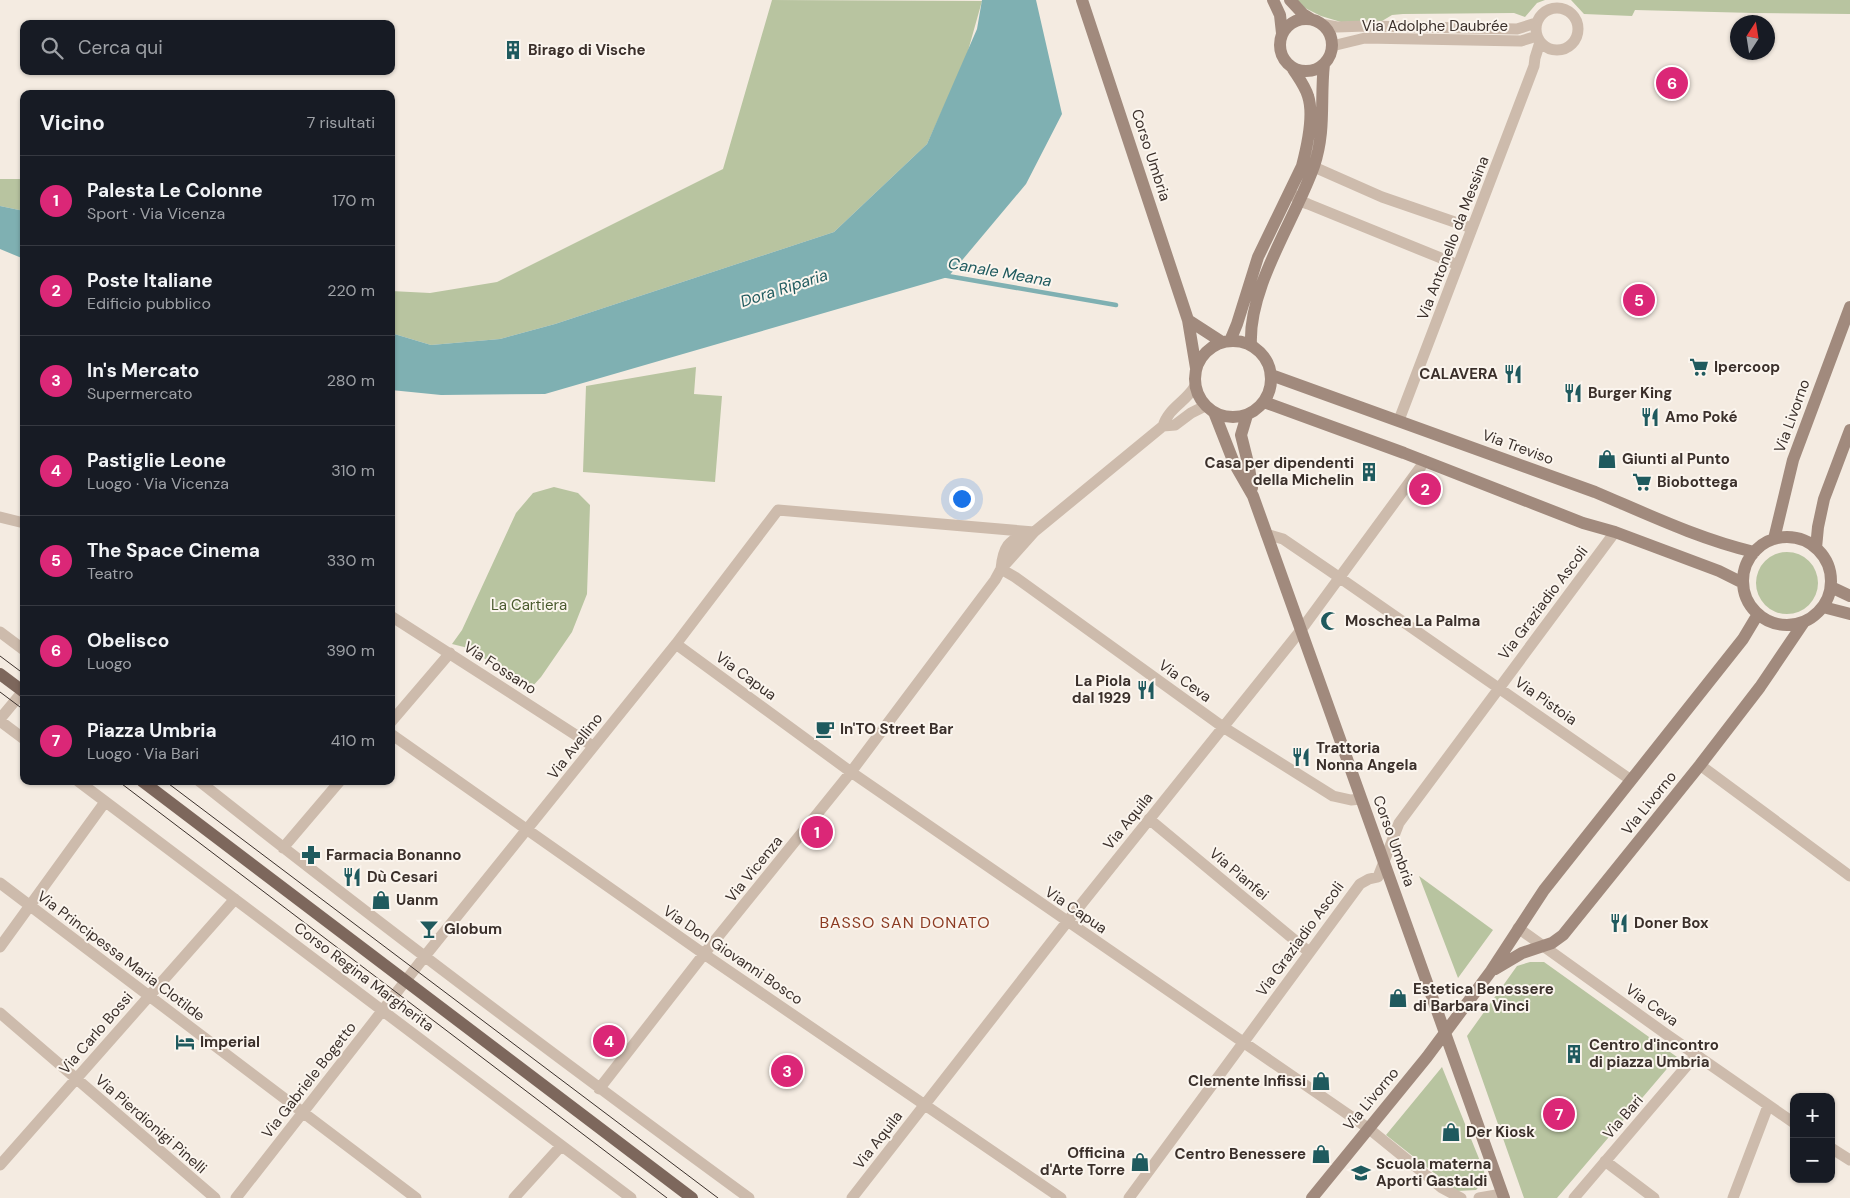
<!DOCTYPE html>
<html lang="it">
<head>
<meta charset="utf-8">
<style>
  body { margin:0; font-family:"DM Sans",sans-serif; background:#242831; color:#f1f3f6 }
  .controls { position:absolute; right:15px; bottom:15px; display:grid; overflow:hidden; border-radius:10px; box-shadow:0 1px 4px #0004 }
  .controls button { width:45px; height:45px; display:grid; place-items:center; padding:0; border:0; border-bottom:1px solid #363941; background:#171b24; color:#f1f3f6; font:25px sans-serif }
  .compass { position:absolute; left:1730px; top:15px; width:45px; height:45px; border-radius:50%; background:#171b24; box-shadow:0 1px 4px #0004; rotate:12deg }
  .you { position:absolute; left:961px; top:498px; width:18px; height:18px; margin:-12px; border:4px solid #fff; border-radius:50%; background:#1a73e8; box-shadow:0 0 0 8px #1a73e833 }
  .badge { display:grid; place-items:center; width:32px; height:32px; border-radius:50%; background:#db2777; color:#fff; font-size:16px; font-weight:700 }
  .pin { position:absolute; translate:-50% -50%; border:2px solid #fff; box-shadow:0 1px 5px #0006 }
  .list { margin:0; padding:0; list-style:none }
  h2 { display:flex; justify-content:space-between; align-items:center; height:65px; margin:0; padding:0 20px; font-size:21px }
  h2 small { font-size:16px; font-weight:400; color:#9ea1a6 }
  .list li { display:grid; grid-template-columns:32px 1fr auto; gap:15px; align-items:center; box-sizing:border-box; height:90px; padding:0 20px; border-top:1px solid #363941 }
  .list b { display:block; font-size:19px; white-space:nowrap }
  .list p { margin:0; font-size:16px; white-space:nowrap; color:#9ea1a6 }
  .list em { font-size:16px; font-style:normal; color:#9ea1a6 }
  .icon { flex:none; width:28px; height:28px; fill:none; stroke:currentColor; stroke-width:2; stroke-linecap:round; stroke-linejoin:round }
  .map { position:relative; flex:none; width:1850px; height:1198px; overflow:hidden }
  .search { position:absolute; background:#171b24; box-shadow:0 1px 4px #0004; left:20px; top:20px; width:375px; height:55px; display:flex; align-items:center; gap:12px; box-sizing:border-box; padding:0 18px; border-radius:10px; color:#9ea1a6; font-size:19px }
  .panel { position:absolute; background:#171b24; box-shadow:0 1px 4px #0004; left:20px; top:90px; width:375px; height:695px; border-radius:10px }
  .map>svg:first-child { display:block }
  .green { fill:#b8c4a0 }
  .water { fill:#7fb0b2 }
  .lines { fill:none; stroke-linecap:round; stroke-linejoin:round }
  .stream { stroke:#7fb0b2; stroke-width:4.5 }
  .street { stroke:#cdbbac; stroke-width:11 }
  .secondary { stroke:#a18a7d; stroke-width:12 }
  .primary { stroke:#7d675c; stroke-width:12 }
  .tram { stroke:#3b302b; stroke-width:1 }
  .labels { text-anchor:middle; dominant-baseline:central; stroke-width:4; stroke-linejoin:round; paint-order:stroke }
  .street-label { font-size:15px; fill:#3b302b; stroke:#fbf5ee }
  .poi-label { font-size:15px; font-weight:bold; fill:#3b302b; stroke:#fbf5ee; text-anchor:start }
  .park-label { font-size:15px; fill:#4a5a2e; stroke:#fbf5ee }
  .water-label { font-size:16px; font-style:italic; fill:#1f5a5e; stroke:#fbf5ee }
  .neighbourhood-label { font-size:16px; letter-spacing:1px; fill:#8c3b22; stroke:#fbf5ee }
</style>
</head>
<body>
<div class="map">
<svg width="1850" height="1198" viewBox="0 0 1850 1198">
  <rect width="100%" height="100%" fill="#f4ebe1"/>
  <path class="green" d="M772 0 982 1 966 58 927 144 834 232 555 324 500 339 431 345 391 333V291L430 293 497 282 723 169Z
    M1294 0H1545L1537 3 1525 17 1514 13 1403 14 1392 15 1382 21 1341 22 1321 16 1307 9Z
    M1571 0H1850V14L1754 13 1635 10 1632 16 1584 14Z
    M0 179H24V211L0 206Z
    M696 367 694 394 722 396 715 482 583 472 586 386Z
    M554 487 578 493 590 505 587 594 572 632 541 677 531 688 468 648 452 644 462 630 516 513 533 493Z
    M1756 583a31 31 0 1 1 62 0a31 31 0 1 1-62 0Z
    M1419 876 1493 930 1458 978Z
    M1530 962H1544L1677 1057 1557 1198H1524L1467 1036 1517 966Z
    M1442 1067 1484 1171 1485 1180 1476 1190 1457 1191 1386 1135Z"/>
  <path class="water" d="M982 0H1036L1062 114 1026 184 948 277 545 394 441 395 391 390V333L431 345 500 339 555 324 834 232 927 144 977 29Z
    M0 206 24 211V259L0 249Z"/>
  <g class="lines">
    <path class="stream" d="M942 275 1116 305"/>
    <path class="street" d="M1536 29a21 21 0 1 1 42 0a21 21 0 1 1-42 0Z
      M1321 24 1337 27 1366 26 1517 29 1536 23
      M1332 46 1365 38 1521 41 1537 36
      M1305 166 1314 167 1382 197 1472 228
      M1293 195 1300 201 1308 204 1458 265
      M1399 420 1534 66 1535 58 1540 42
      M1163 426 1175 425 1191 413 1205 406
      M0 517 24 523
      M1266 534 1283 539 1330 571 1631 780
      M1001 569 1015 577 1223 727 1333 796 1351 800 1361 799
      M1001 569C1003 548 1008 539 1029 533
      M391 616 593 746
      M0 632 24 650
      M676 644 851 772 1346 1113 1368 1128 1442 1188 1461 1198
      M0 719 24 690
      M0 721 24 739
      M391 722 450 653
      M391 734 704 954 1061 1198
      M1700 765 1850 876
      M78 781 631 1198
      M199 781C379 924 563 1062 749 1198
      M1149 819 1309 952
      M283 848 340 781
      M0 883 416 1198
      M1518 928 1666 1034 1794 1123
      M0 947 105 802
      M0 1013 215 1198
      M599 1089 704 954 851 772 995 580 1001 569 1034 532 1163 426C1169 407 1186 402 1195 386
      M1831 1148 1850 1160
      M1605 1161 1654 1198
      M0 1165 235 899
      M236 1198 425 956 676 644 778 510 1034 532
      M514 1198 561 1146
      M852 1198 1067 922 1301 630 1425 461
      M1129 1198 1360 884 1369 879 1378 877 1399 823 1615 532
      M1479 1198 1502 1194
      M1574 1198 1696 1055
      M1733 1198 1768 1106"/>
    <path class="secondary" d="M1082 0 1188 320 1196 368
      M1273 0 1280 15 1282 33
      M1290 0 1303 14 1311 19
      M1280 45a26 26 0 1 1 52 0a26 26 0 1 1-52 0Z
      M1188 320 1222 342
      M1195 379a38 38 0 1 1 76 0a38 38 0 1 1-76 0Z
      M1230 341 1237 324 1258 257 1302 166C1307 147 1314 114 1308 96 1305 86 1298 77 1293 69
      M1251 345C1248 287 1295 220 1314 166 1326 131 1320 99 1324 64
      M1271 375 1595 492C1647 514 1699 539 1754 552
      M1264 402 1404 453 1583 523 1615 532 1719 571 1743 583
      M1214 412 1234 463 1253 496 1504 1198
      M1247 415 1241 435 1249 467 1252 488
      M1743 581a44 44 0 1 1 88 0a44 44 0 1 1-88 0Z
      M1774 539 1793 460 1850 307
      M1816 548 1818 527 1824 499 1850 430
      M1831 587 1850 596
      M1823 607 1850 614
      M1495 969 1522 953 1552 943 1563 935 1700 765 1760 687 1804 622
      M1312 1198 1427 1057 1491 971 1544 890 1743 639 1758 614"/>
    <path class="primary" d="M0 674 24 692
      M142 781 692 1198"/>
    <path class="tram" d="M0 656 24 674
      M0 692 24 710
      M118 781 667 1198
      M165 781 718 1198"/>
  </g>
  <defs>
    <g id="building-bare" transform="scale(1.5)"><path d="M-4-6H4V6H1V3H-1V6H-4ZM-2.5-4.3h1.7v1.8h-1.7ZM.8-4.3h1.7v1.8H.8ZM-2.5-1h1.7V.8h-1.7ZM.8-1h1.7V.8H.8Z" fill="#1f5a5e" stroke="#fbf5ee" stroke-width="2.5" paint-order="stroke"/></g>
    <g id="supermarket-bare" transform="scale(1.5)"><path d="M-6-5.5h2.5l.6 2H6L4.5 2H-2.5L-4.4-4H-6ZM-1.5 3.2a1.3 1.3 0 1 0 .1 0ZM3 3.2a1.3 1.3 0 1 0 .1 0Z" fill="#1f5a5e" stroke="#fbf5ee" stroke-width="2.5" paint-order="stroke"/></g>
    <g id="restaurant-bare" transform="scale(1.5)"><path d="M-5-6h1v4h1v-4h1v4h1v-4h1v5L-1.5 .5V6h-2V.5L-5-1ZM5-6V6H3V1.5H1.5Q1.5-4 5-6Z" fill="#1f5a5e" stroke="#fbf5ee" stroke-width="2.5" paint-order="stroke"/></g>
    <g id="shop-bare" transform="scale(1.5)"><path d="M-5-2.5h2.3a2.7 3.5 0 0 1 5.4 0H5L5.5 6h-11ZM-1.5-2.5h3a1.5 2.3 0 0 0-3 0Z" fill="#1f5a5e" stroke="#fbf5ee" stroke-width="2.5" paint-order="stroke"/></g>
    <g id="mosque-bare" transform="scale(1.5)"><path d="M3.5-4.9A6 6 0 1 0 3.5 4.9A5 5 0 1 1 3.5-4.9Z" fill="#1f5a5e" stroke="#fbf5ee" stroke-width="2.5" paint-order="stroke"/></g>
    <g id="cafe-bare" transform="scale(1.5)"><path d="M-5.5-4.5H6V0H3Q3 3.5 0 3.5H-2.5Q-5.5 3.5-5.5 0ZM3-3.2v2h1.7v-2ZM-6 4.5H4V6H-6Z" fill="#1f5a5e" stroke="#fbf5ee" stroke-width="2.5" paint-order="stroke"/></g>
    <g id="pharmacy-bare" transform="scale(1.5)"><path d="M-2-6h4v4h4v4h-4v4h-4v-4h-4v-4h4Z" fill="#1f5a5e" stroke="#fbf5ee" stroke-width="2.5" paint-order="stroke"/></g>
    <g id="bar-bare" transform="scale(1.5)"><path d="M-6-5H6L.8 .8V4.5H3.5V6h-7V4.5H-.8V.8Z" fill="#1f5a5e" stroke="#fbf5ee" stroke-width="2.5" paint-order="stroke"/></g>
    <g id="hotel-bare" transform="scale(1.5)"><path d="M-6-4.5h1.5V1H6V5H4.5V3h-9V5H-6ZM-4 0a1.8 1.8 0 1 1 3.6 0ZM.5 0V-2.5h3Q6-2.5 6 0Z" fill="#1f5a5e" stroke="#fbf5ee" stroke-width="2.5" paint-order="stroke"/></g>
    <g id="school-bare" transform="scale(1.5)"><path d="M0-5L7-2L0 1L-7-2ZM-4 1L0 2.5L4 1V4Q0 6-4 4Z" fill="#1f5a5e" stroke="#fbf5ee" stroke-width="2.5" paint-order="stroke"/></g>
  </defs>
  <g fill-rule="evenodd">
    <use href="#building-bare" x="513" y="50"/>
    <use href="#supermarket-bare" x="1699" y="367"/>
    <use href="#restaurant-bare" x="1513" y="374"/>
    <use href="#restaurant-bare" x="1573" y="393"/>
    <use href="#restaurant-bare" x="1650" y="417"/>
    <use href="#shop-bare" x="1607" y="459"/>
    <use href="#building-bare" x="1369" y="472"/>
    <use href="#supermarket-bare" x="1642" y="482"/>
    <use href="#mosque-bare" x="1330" y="621"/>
    <use href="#restaurant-bare" x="1146" y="690"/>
    <use href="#cafe-bare" x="825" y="729"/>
    <use href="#restaurant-bare" x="1301" y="757"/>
    <use href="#pharmacy-bare" x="311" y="855"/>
    <use href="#restaurant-bare" x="352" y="877"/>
    <use href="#shop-bare" x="381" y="900"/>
    <use href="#restaurant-bare" x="1619" y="923"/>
    <use href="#bar-bare" x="429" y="929"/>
    <use href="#shop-bare" x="1398" y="998"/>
    <use href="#hotel-bare" x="185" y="1042"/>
    <use href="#building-bare" x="1574" y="1054"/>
    <use href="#shop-bare" x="1321" y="1081"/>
    <use href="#shop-bare" x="1451" y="1132"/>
    <use href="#shop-bare" x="1321" y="1154"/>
    <use href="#shop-bare" x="1140" y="1162"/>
    <use href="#school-bare" x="1361" y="1173"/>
  </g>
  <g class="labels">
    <g class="street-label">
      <text x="1435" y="26">Via Adolphe Daubrée</text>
      <text transform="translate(1151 155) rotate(72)">Corso Umbria</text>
      <text transform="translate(1453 238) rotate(-69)">Via Antonello da Messina</text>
      <text transform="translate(1792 416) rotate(-70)">Via Livorno</text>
      <text transform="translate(1518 447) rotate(20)">Via Treviso</text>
      <text transform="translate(1543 603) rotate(-53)">Via Graziadio Ascoli</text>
      <text transform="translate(500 668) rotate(33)">Via Fossano</text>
      <text transform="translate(746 676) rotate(36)">Via Capua</text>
      <text transform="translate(1185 681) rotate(36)">Via Ceva</text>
      <text transform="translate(1546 701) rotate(35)">Via Pistoia</text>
      <text transform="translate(575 746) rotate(-52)">Via Avellino</text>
      <text transform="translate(1649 803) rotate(-51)">Via Livorno</text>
      <text transform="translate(1128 821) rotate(-51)">Via Aquila</text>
      <text transform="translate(1394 841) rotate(70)">Corso Umbria</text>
      <text transform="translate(754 869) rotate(-51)">Via Vicenza</text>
      <text transform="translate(1239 874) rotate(40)">Via Pianfei</text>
      <text transform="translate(1076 910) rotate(34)">Via Capua</text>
      <text transform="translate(1300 939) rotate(-54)">Via Graziadio Ascoli</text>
      <text transform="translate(733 955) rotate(34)">Via Don Giovanni Bosco</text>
      <text transform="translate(121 956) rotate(37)">Via Principessa Maria Clotilde</text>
      <text transform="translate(364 977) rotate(37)">Corso Regina Margherita</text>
      <text transform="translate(1652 1005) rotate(36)">Via Ceva</text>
      <text transform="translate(96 1033) rotate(-49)">Via Carlo Bossi</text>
      <text transform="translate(309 1080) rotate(-52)">Via Gabriele Bogetto</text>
      <text transform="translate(1371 1099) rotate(-50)">Via Livorno</text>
      <text transform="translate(1623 1117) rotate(-49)">Via Bari</text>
      <text transform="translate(151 1124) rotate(41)">Via Pierdionigi Pinelli</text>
      <text transform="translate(878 1140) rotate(-52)">Via Aquila</text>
    </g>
    <g class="poi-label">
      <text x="528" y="50">Birago di Vische</text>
      <text x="1714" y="367">Ipercoop</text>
      <text x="1498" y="374" text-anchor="end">CALAVERA</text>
      <text x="1588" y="393">Burger King</text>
      <text x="1665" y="417">Amo Poké</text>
      <text x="1622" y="459">Giunti al Punto</text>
      <text x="1354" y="463" text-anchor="end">Casa per dipendenti<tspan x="1354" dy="17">della Michelin</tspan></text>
      <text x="1657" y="482">Biobottega</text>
      <text x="1345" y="621">Moschea La Palma</text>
      <text x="1131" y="681" text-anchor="end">La Piola<tspan x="1131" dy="17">dal 1929</tspan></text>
      <text x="840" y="729">In'TO Street Bar</text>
      <text x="1316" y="748">Trattoria<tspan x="1316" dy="17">Nonna Angela</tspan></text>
      <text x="326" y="855">Farmacia Bonanno</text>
      <text x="367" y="877">Dù Cesari</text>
      <text x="396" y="900">Uanm</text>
      <text x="1634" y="923">Doner Box</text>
      <text x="444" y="929">Globum</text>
      <text x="1413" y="989">Estetica Benessere<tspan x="1413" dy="17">di Barbara Vinci</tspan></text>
      <text x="200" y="1042">Imperial</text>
      <text x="1589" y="1045">Centro d'incontro<tspan x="1589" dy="17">di piazza Umbria</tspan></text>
      <text x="1306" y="1081" text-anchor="end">Clemente Infissi</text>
      <text x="1466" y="1132">Der Kiosk</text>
      <text x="1125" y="1153" text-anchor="end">Officina<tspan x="1125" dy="17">d'Arte Torre</tspan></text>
      <text x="1306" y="1154" text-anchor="end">Centro Benessere</text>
      <text x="1376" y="1164">Scuola materna<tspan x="1376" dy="17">Aporti Gastaldi</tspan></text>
    </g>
    <g class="park-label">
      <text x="529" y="605">La Cartiera</text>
    </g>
    <g class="water-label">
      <text transform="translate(1000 272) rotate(10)">Canale Meana</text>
      <text transform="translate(784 288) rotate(-18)">Dora Riparia</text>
    </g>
    <g class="neighbourhood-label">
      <text x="905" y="922">BASSO SAN DONATO</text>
    </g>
  </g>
</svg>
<div class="controls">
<button>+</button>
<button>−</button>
</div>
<svg class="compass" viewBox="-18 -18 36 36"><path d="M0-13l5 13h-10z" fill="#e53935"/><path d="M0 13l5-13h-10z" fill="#9ea1a6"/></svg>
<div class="you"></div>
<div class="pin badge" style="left:817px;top:832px">1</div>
<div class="pin badge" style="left:1425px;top:489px">2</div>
<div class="pin badge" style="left:787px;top:1071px">3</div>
<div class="pin badge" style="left:609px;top:1041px">4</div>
<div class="pin badge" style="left:1639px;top:300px">5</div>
<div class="pin badge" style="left:1672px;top:83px">6</div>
<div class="pin badge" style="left:1559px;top:1114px">7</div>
<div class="search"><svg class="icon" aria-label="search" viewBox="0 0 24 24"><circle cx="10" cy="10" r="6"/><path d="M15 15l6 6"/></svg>Cerca qui</div>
<section class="panel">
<h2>Vicino<small>7 risultati</small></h2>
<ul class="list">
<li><span class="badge">1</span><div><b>Palesta Le Colonne</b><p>Sport · Via Vicenza</p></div><em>170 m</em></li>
<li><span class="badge">2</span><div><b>Poste Italiane</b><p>Edificio pubblico</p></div><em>220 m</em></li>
<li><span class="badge">3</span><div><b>In's Mercato</b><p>Supermercato</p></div><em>280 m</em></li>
<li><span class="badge">4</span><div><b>Pastiglie Leone</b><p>Luogo · Via Vicenza</p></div><em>310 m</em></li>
<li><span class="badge">5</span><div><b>The Space Cinema</b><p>Teatro</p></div><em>330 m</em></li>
<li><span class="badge">6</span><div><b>Obelisco</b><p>Luogo</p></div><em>390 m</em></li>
<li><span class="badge">7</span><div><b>Piazza Umbria</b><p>Luogo · Via Bari</p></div><em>410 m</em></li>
</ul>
</section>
</div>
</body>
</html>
